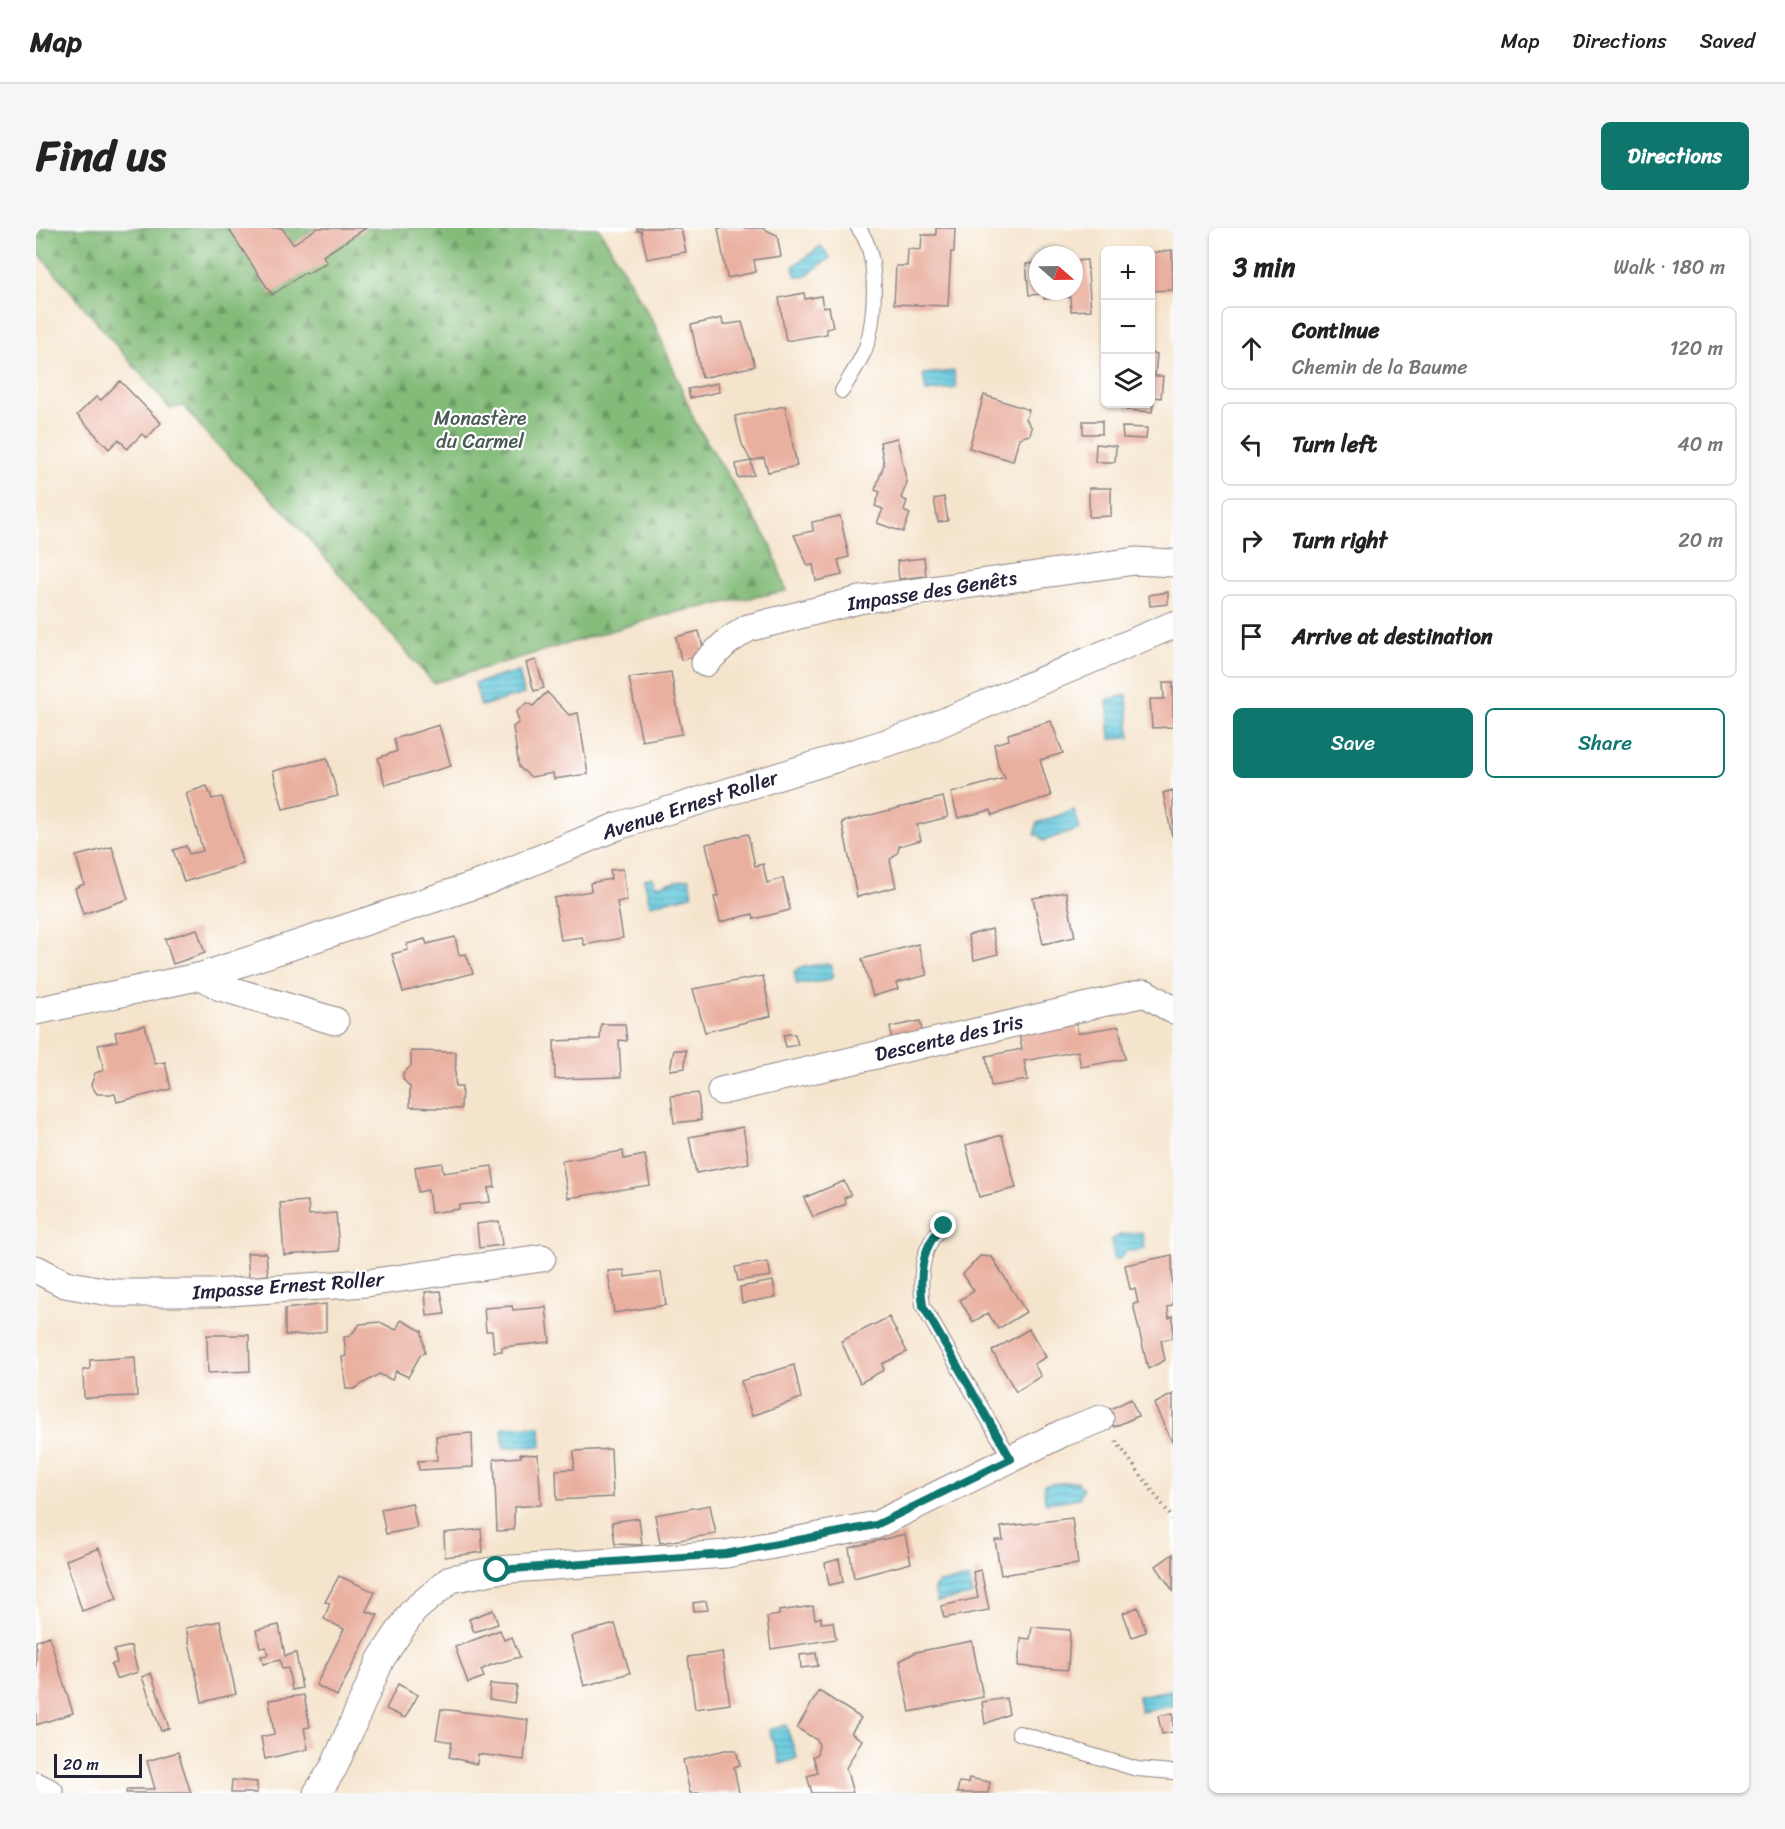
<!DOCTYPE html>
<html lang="en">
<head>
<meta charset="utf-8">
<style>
  body { margin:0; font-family:Sriracha,sans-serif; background:#f6f6f6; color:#222 }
  .controls { position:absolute; right:18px; top:18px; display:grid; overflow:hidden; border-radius:9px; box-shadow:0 2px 4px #0004 }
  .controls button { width:54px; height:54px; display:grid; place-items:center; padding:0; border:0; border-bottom:2px solid #e0e0e0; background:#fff; color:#222; font:30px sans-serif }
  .compass { position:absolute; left:993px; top:18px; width:54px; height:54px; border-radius:50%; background:#fff; box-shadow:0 2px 4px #0004; rotate:110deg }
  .scale { position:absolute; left:18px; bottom:15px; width:88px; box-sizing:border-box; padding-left:6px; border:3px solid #22223b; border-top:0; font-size:16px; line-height:21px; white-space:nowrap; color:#22223b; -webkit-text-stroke:4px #fff; paint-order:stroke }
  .stop { position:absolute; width:18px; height:18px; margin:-14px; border:4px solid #0f766e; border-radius:50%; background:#fff }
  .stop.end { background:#0f766e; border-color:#fff; box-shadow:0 2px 6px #0008 }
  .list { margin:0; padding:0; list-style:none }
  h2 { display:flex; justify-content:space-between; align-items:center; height:78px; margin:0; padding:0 24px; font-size:26px }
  h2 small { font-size:20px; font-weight:400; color:#767676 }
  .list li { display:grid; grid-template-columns:39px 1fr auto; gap:18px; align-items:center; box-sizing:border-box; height:84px; margin:0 12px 12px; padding:0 12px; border:2px solid #e0e0e0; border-radius:9px }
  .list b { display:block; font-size:22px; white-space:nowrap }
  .list p { margin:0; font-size:20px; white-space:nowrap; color:#767676 }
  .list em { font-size:20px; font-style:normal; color:#767676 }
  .actions { display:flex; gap:12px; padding:18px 24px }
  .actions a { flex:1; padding:14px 0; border:2px solid #0f766e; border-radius:9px; text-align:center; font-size:21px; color:#0f766e }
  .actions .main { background:#0f766e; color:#fff }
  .icon { flex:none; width:33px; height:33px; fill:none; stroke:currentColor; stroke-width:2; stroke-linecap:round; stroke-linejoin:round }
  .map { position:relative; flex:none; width:1137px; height:1565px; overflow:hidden; border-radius:9px }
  header { display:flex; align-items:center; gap:36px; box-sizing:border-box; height:84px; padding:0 30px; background:#fff; border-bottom:2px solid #e0e0e0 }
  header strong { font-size:28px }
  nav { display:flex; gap:33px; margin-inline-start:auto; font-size:21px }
  .intro { display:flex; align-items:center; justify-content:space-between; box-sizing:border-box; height:144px; padding:0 36px }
  h1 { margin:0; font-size:42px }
  .button { padding:15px 27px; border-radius:9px; background:#0f766e; color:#fff; font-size:21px; font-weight:700 }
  main { display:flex; gap:36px; padding:0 36px }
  aside { flex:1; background:#fff; border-radius:9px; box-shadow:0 2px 4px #0004 }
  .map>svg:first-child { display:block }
  .forest { fill:url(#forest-firs); stroke:#526f5a; stroke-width:1.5 }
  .water { fill:url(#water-rules); stroke:#41758c; stroke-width:1.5 }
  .building { fill:#e9af9f }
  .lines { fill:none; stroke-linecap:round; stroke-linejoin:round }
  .lane-casing { stroke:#8c8384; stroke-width:16 }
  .street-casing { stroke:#8c8384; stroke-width:29 }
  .path { stroke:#8c8384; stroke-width:4; stroke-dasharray:1.5 4.5; stroke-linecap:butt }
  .lane { stroke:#fff; stroke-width:14 }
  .street { stroke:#fff; stroke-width:27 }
  .route { stroke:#0f766e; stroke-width:8 }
  .labels { text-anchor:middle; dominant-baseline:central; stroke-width:4.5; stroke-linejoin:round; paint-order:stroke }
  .park-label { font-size:20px; fill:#495a54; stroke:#fff }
  .street-label { font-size:20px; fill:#22223b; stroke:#fff }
</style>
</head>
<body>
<header>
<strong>Map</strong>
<nav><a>Map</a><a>Directions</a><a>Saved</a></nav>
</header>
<div class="intro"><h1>Find us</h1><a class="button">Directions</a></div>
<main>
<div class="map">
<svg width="1137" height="1565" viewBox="0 0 1137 1565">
  <defs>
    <pattern id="forest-firs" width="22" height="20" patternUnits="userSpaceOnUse" patternTransform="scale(1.5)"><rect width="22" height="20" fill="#83bc79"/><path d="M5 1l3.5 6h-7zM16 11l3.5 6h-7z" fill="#6b9864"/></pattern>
    <pattern id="water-rules" width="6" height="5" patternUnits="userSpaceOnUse" patternTransform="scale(1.5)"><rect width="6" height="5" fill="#60c8dd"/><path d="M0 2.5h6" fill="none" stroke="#4fa2b4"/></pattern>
  </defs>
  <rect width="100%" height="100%" fill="#fff"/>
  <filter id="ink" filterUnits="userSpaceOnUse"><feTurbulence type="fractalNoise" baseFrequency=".0167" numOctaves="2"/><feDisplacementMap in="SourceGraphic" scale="12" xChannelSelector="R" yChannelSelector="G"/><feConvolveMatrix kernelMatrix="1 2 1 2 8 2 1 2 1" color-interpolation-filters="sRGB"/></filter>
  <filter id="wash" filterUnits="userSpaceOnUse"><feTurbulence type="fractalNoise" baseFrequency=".008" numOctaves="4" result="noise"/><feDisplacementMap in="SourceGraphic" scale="24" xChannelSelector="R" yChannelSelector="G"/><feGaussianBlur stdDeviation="1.35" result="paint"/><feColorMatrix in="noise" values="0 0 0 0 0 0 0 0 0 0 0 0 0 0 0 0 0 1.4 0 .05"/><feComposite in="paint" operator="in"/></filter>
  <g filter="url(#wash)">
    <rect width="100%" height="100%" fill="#f5e4cc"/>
    <path class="forest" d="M0 0H563L620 99 660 196 735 317 750 363 636 385 397 455 252 287 174 210 148 178 134 181 0 22Z"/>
    <path class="water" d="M785 18 794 30 769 48H760L757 41 758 38Z
      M918 143 920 160 890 164 887 146Z
      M483 443 488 466 445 478 439 455Z
      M1091 467 1094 510 1074 511 1071 472Z
      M1038 582 1044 601 1006 613 1004 608 999 607 1000 595Z
      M616 649 620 658 653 650 656 667 614 677 608 651Z
      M790 735 796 738 797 747 794 752 761 757 758 744 763 740Z
      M1106 1004 1109 1019 1102 1023H1091L1083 1031 1078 1030 1075 1012 1086 1006Z
      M504 1198 505 1218 468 1220 466 1202 468 1199Z
      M1042 1253V1256L1047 1260 1043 1270 1011 1275 1009 1273 1008 1257Z
      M933 1350 936 1367 901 1374 898 1360 903 1355Z
      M1135 1462 1137 1478 1105 1484 1102 1468Z
      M750 1497 761 1530 744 1536 733 1502Z"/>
    <g id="blocks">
      <path class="building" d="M192 0H246L257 16 281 0H330L287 28 291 34 271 46 270 44 236 67Z
        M601 0H645L650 24 611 31 605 2 601 3Z
        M682 0H726L741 7 745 28 718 32 720 44 691 50Z
        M900 0H919L918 24H915L912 78 858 76 860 38H871L872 21 885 22 886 7H900Z
        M1136 22 1137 62 1114 63V25Z
        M1051 32 1055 82 1035 83 1034 69 1008 71V66L993 67 990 36 1002 35V63H1038V33Z
        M768 65 769 71 785 68 787 80 793 79 797 99 790 101 791 106 750 113 743 70Z
        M686 90 687 97 706 94 719 138 666 150 655 97Z
        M1114 125 1121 126 1119 148H1127L1125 170 1118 169 1116 184 1090 182V176H1114Z
        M84 153 125 195 111 210 106 206 91 221 83 211 73 221 41 187 60 169 65 172Z
        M682 155 683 164 654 170 652 161Z
        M948 167 993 182 990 191 996 200 994 207 983 210 977 233 933 220Z
        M749 178 761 238 732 244 728 230 715 233 718 247 702 250 700 236 715 233 706 216 699 188Z
        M1047 193H1066V206H1047Z
        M1086 199 1111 200 1110 211 1087 210Z
        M861 210 871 255 865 270 871 273 868 283 874 286 867 304 841 295 847 281 839 278 844 264 839 262 848 236 844 214Z
        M1060 216 1080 218 1079 234H1059Z
        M1053 260H1075V288L1053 289Z
        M908 269 912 293 902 294 898 271Z
        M804 288 813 329 802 332 806 347 780 353 777 337 772 338 758 307 777 303 776 294Z
        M888 330 890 348 863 351 861 333Z
        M1132 364V376L1114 378 1113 367Z
        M663 403 669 427 645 432 640 409Z
        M500 432 508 460 498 463 490 435Z
        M635 444 646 506 606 513 593 450Z
        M1127 454H1137V499L1116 500 1114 471H1128Z
        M511 464 533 487 542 485 552 546 518 551 517 545 495 549 483 539 477 499 483 494 480 484 491 475 497 478Z
        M1015 493 1027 525 1004 532 1015 568 956 587 955 582 922 590 915 565 969 550 962 538 958 516 973 512 972 506Z
        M403 497 415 538 349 557 342 530 361 523 358 511Z
        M291 530 302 568 247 581 237 543Z
        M171 558 176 571 186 569 207 636 148 654 137 622 150 618 153 626 167 623 150 565Z
        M1137 562V608H1136L1127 565Z
        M907 569 912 589 881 597 885 612 863 618 862 624 854 632 860 659 821 669 806 594Z
        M712 606 719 638 727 636 731 655 747 650 754 682 718 691 717 686 684 694 678 669 682 668 670 616Z
        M76 619 92 671 47 686 39 660 48 656 40 628Z
        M587 641 591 672 581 674 587 710 548 717 546 709 525 712 518 670 555 663 554 655 575 651 574 642Z
        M1030 664 1039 709 1007 716 997 670Z
        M161 701 169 725 137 736 129 711Z
        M956 701 962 726 938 732 932 707Z
        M419 709 423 727 430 726 437 745 367 764 356 726 372 722 371 716 389 711 391 716Z
        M882 716 891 747 860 755 862 761 837 768 826 731Z
        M727 748 735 788 669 804 657 761Z
        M884 793 888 812 857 819 854 799Z
        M1040 795 1042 805 1083 798 1089 831 1045 839 1042 823 988 833 992 852 955 858 950 828 986 821 983 805Z
        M565 796H589L591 813 583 812 585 849 519 851 518 813 564 811Z
        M109 797 119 836 129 834 135 861 81 874 79 866H61L55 857 59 845 68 842 62 817 81 813 79 804Z
        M753 806H759L762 817 750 819 747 807Z
        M638 822H650L649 840 634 842Z
        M375 823 420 824 419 859H426L425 881 374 879V859L367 851V845L375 838Z
        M662 865 665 892 638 895 635 868Z
        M707 899 713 935 660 945 653 909Z
        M966 907 980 960 943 969 930 917Z
        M587 923 588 931 609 927 614 957 532 970 526 933Z
        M406 935 407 945 456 938 459 959 452 960 454 974 423 977V981L395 985 392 962 382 964 379 939Z
        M808 953 815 967 808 970 810 976 777 989 768 970Z
        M272 973 273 987 300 985 303 1023 248 1027 244 975Z
        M463 993 466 1017 443 1020 441 996Z
        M211 1025H230L232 1047 213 1049Z
        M1136 1027 1137 1077 1132 1079 1133 1090 1137 1088V1110L1125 1112 1129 1132 1112 1141 1097 1076 1102 1075 1099 1061H1094L1089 1037Z
        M944 1028 956 1029 990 1084 962 1101 952 1085 937 1094 924 1072 938 1063 927 1046Z
        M732 1034 735 1048 702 1053 699 1039Z
        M588 1042 589 1049 625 1044 630 1077 578 1085 572 1043Z
        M737 1053 740 1069 706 1075 704 1059Z
        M405 1063 409 1086 391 1088 389 1064Z
        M290 1076V1103L270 1107H249V1081Z
        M476 1078 477 1082 510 1079 514 1114 466 1119V1123L458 1124 456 1103H450L448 1080Z
        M853 1089 871 1124 846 1136 848 1142 824 1155 805 1113Z
        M365 1092 386 1103 389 1125 385 1126 372 1149 360 1143 356 1152 343 1146 318 1161H310L306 1129 310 1128 308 1109 314 1108 324 1096 344 1094 360 1102Z
        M993 1101 1010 1129 998 1136 1005 1148 980 1164 956 1123Z
        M171 1107H213L214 1143 172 1145Z
        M99 1129 101 1168 48 1170 47 1142 54 1141V1132Z
        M758 1137 765 1170 716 1188 705 1153Z
        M1137 1166V1216L1118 1176Z
        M1095 1171 1102 1188 1078 1199 1070 1183Z
        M436 1205 437 1239 383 1242 382 1233 401 1232 400 1208Z
        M575 1221 577 1269 521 1272 520 1242 538 1241V1223Z
        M484 1226 502 1227 505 1277 478 1279V1302L461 1303 458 1231 485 1229Z
        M376 1275 381 1300 350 1306 345 1281Z
        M674 1277 680 1306 624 1315 619 1287Z
        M603 1290 606 1317 579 1316 576 1294Z
        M1036 1290 1042 1336 965 1347 959 1312H967L965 1299Z
        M445 1301 447 1324 409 1329 408 1305Z
        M869 1306 875 1335 818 1350 813 1320Z
        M63 1320 81 1371 46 1383 30 1332Z
        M1137 1326V1363L1120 1338Z
        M803 1331 807 1354 793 1357 789 1335Z
        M945 1342 953 1382 908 1390 905 1378 942 1370 937 1344Z
        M303 1348 339 1364 330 1383 342 1387 301 1468 280 1457 308 1401 288 1391 294 1375 289 1374Z
        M670 1373 672 1382 658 1383 657 1375Z
        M777 1378 779 1391 785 1389V1395L797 1394 800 1411 735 1421 731 1389 743 1387V1383Z
        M1102 1379 1110 1404 1096 1409 1087 1385Z
        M457 1382 462 1396 438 1404 433 1391Z
        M184 1393 200 1466 166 1474 150 1400Z
        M579 1396 594 1445 548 1458 535 1408Z
        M243 1397 249 1428 260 1425 266 1460 256 1462 252 1440 246 1441 244 1432 227 1436 225 1428 232 1427 230 1419 224 1420 220 1402Z
        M996 1399 1034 1402 1032 1442 982 1438 985 1410 994 1411Z
        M464 1402 468 1412 476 1409 484 1429 455 1437 445 1442 448 1449 432 1455 419 1419Z
        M13 1408 37 1485 0 1497V1413Z
        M936 1413 947 1469 874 1484 864 1433 880 1424Z
        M95 1418 102 1444 80 1451 75 1436 81 1435 78 1422Z
        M686 1424 694 1476 659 1481 652 1429Z
        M780 1425 782 1438 765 1440 764 1427Z
        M115 1445 133 1500 125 1503 106 1449Z
        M362 1456 382 1467 369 1490 350 1481Z
        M454 1456 481 1458 478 1475 453 1471Z
        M783 1463 825 1490 815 1505 826 1512 810 1540 817 1565H776L771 1548 782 1545 777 1528 781 1527 783 1517 781 1512 761 1500Z
        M268 1467 274 1499 268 1500 272 1521 229 1531 225 1509 238 1506 233 1472Z
        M970 1470 973 1486 949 1496 946 1474Z
        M405 1481 492 1492 488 1532 442 1526 441 1536 413 1529 416 1514 400 1511Z
        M1137 1485V1504L1126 1506 1122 1488Z
        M689 1522H700L704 1537 698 1539 703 1565H654L647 1532Z
        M142 1524 155 1565H90L91 1561H119L111 1533Z
        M933 1550 954 1554 952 1565H921L923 1554 932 1555Z
        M196 1552 221 1554V1565H195Z"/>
    </g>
  </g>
  <g filter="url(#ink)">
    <use href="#blocks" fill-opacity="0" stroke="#8c8384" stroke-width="1.5"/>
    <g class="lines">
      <g class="lane-casing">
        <path id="lane" d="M806 163C813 150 823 136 829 122 840 92 844 25 822 0
          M908 998C885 1016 883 1050 887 1078L975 1231
          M983 1505 1101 1541 1137 1544"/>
      </g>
      <g class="street-casing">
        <path id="street" d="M669 435 691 414 712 400 823 372 1099 333 1137 335
          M166 748 184 759 299 793
          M0 783 166 748 448 654 582 598 879 506 1137 397
          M685 863 1109 765 1137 782
          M0 1041 29 1056 78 1065H178L331 1055 506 1030
          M0 1558 14 1565
          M281 1565 298 1539 345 1431 377 1383 415 1351 461 1342 690 1326 840 1297 1027 1205 1064 1191"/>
      </g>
      <path class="path" d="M1080 1213 1137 1291"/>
      <use href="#lane" class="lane"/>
      <use href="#street" class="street"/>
    </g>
  </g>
  <g class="lines" filter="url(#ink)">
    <path class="route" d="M461 1342 690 1326 840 1297 975 1231 887 1078C883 1050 885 1016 908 998"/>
  </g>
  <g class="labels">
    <g class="park-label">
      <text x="444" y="190">Monastère<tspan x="444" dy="23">du Carmel</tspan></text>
    </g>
    <g class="street-label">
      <text transform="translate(896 363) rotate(-9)">Impasse des Genêts</text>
      <text transform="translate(654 577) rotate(-18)">Avenue Ernest Roller</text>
      <text transform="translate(913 810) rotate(-13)">Descente des Iris</text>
      <text transform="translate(252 1058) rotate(-4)">Impasse Ernest Roller</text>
    </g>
  </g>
</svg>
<div class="controls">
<button>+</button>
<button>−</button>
<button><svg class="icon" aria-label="layers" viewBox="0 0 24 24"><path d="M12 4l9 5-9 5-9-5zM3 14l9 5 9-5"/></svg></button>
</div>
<svg class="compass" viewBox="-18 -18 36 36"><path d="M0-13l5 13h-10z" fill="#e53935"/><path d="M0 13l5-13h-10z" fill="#767676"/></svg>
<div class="scale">20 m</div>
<div class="stop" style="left:461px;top:1342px"></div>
<div class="stop end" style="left:908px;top:998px"></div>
</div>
<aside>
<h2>3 min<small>Walk · 180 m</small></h2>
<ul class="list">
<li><svg class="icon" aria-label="ahead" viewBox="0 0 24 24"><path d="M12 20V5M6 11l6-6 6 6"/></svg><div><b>Continue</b><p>Chemin de la Baume</p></div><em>120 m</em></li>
<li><svg class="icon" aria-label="left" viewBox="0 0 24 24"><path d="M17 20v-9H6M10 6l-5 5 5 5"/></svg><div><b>Turn left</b></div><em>40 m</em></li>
<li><svg class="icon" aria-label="right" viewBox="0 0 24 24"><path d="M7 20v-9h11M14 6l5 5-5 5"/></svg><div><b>Turn right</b></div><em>20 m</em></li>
<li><svg class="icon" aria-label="arrive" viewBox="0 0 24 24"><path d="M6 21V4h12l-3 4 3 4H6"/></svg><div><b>Arrive at destination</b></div></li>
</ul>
<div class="actions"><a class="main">Save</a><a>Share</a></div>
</aside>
</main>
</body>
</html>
